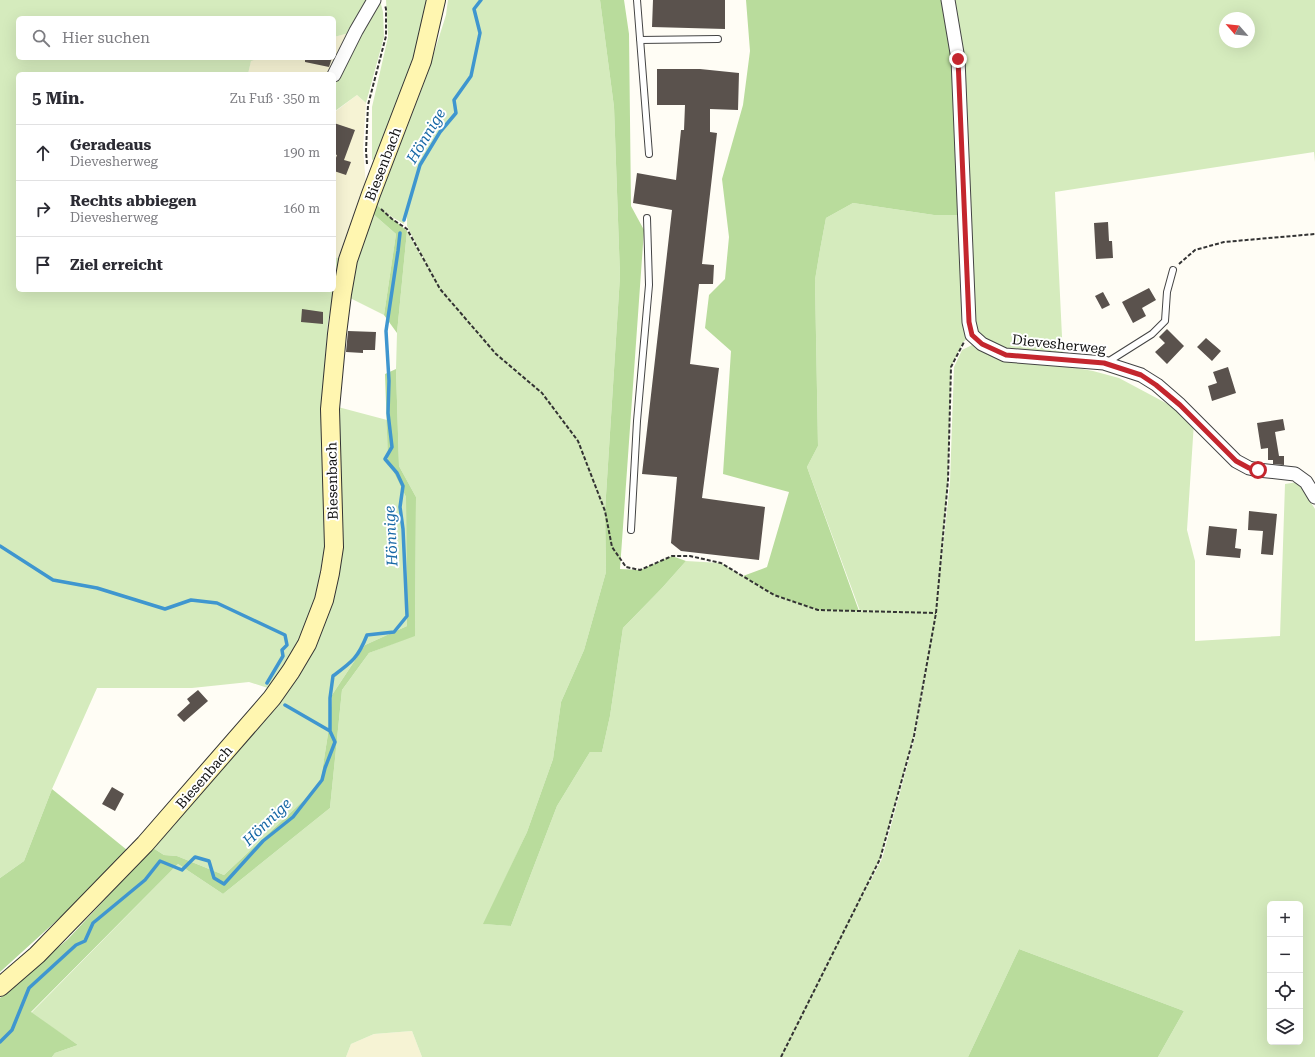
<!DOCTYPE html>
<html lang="de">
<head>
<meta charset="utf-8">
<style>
  body { margin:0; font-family:"Roboto Serif",serif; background:#f7f7f7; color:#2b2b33 }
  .controls { position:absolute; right:12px; bottom:12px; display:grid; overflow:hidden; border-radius:6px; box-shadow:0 4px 16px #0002 }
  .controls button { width:36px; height:36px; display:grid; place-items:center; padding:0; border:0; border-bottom:1px solid #e1e1e2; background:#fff; color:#2b2b33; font:20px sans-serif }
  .compass { position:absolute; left:1219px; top:12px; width:36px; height:36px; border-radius:50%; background:#fff; box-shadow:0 4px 16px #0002; rotate:298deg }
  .stop { position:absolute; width:12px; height:12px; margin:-9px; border:3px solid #c4262e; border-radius:50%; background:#fff }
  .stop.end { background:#c4262e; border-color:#fff; box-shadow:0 1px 4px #0008 }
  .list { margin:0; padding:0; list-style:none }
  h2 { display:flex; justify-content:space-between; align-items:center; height:52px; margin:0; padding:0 16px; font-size:17px }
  h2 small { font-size:13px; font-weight:400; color:#7c7c81 }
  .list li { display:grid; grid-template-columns:26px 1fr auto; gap:12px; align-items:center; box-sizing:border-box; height:56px; padding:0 16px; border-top:1px solid #e1e1e2 }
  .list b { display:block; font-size:15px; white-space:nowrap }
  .list p { margin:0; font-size:13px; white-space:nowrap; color:#7c7c81 }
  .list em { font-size:13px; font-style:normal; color:#7c7c81 }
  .icon { flex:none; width:22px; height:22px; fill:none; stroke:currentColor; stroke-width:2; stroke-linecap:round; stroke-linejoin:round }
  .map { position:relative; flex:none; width:1315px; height:1057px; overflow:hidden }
  .search { position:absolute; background:#fff; box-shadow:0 4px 16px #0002; left:16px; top:16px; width:320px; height:44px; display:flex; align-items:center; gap:10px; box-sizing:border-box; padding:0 14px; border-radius:6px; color:#7c7c81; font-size:15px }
  .panel { position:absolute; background:#fff; box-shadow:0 4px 16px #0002; left:16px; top:72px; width:320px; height:220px; border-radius:6px }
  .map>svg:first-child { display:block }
  .farmland { fill:#f6f3d4 }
  .green { fill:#d5ebbd; fill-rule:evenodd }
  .forest { fill:#b9dc9c }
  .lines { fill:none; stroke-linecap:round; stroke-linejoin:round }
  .stream { stroke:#3f96cf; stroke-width:3.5 }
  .building { fill:#5a524d }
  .service-casing { stroke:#444; stroke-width:8 }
  .minor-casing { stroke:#444; stroke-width:15 }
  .secondary-casing { stroke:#333; stroke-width:20 }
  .path { stroke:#333; stroke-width:2; stroke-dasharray:4 2; stroke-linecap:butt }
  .service { stroke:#fff; stroke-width:6 }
  .minor { stroke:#fff; stroke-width:13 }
  .secondary { stroke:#fff6b0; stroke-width:18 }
  .route { stroke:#c4262e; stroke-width:5 }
  .labels { text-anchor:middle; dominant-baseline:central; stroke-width:4; stroke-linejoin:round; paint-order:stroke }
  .street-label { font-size:14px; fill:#111; stroke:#fff }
  .water-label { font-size:15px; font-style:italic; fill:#1768a6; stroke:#fff }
</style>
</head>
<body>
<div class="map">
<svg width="1315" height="1057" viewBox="0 0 1315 1057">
  <rect width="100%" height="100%" fill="#fffdf5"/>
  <path class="farmland" d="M353 32 333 74H248L251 60 260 58H334V37Z
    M357 95 366 103 363 149 366 184 342 259 334 257V110L336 111Z
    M412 1031 422 1057H346L351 1044 374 1034Z"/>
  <path class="green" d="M0 0H372L353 32 334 37V18H18V58H259L251 61 248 74H18V290H334V257L342 259 328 321 322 404 324 476 325 545 315 599 299 644 271 689 249 682 192 688H97L52 789 24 861 0 878Z
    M380 0 383 12 384 37 366 103 357 95 335 111 334 110V78Z
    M386 0H429L415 61 379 157 372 160V107L388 37Z
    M448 0H600L614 107 620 276 605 511 606 572 584 650 561 702 553 759 527 832 484 924 511 926 557 806 590 752H602L610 716 623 628 662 588 686 561 721 563 774 595 818 610 881 612 860 611 807 467 818 446 815 280 820 250 826 218 853 203 934 215H962L972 335 963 342 951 367 948 480 940 576 950 482 954 367 962 350 972 345 1005 358 1040 361 1093 371 1119 378 1179 410 1194 422 1187 530 1195 561V641L1280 636 1285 484 1298 482 1315 509V1057H1158L1184 1011 1019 949 968 1057H422L412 1031 374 1034 351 1044 346 1057H52L55 1053 78 1045 31 1013 178 864 223 894 330 808 342 690 369 653 415 635 416 497 399 466 396 369 397 333 407 231 432 275 407 226V205L404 224 392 217 377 205 427 75 446 15ZM929 654 915 737 882 859 860 901 880 859 914 736ZM1270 904H1300V1042H1270Z
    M953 0H1315V162L1314 152 1055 192 1063 357C1040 355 1005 357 987 343 981 338 977 330 974 322ZM1225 18H1249V42H1225Z
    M372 213 396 234 384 315 348 297 356 263Z
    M338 407 387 420 388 461 406 497 407 626 365 645 332 695 330 721 320 785 224 875 177 856 164 855 153 848 332 604Z"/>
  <path class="forest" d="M600 0H624L629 34 631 206 644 230 620 569 640 570 672 556 686 561 662 588 623 628 610 716 602 752H590L557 806 511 926 483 924 527 832 553 759 561 702 584 650 606 572 605 511 620 276 614 107Z
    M746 0H944L955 60 962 215H934L853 203 826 218 820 250 815 280 818 446 807 467 859 611 818 610 774 595 743 576 767 567 789 492 723 474 731 351 705 328 709 295 725 279 729 237 722 179 743 105 750 51Z
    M377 205 407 231 397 333 384 315 396 234 372 213Z
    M396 369 399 466 416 497 415 636 369 653 342 690 330 808 223 894 178 864 31 1012 78 1045 55 1053 52 1057H0V998L68 939 153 848 164 855 177 856 224 875 320 785 330 721 332 695 365 645 407 626 406 497 388 461 385 374Z
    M52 789 127 850 87 893 0 972V878L24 861Z
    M1019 949 1184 1011 1158 1057H968Z"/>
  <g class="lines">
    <path class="stream" d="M404 220 420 165 440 132 456 113 454 100 471 76 480 33 474 9 481 0
      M0 546 53 580 97 588 165 609 191 600 217 603 285 635 287 645 282 650 283 656 267 683
      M285 705 330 731
      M0 1042 12 1030 29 988 76 945 85 941 93 923 145 880 160 861 182 870 195 857 209 861 214 878 224 884 263 841 293 817 322 780 325 768 335 742 330 731V698L333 676C352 662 358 658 367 635L394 632 407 616 403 529 400 507 403 486 397 473 385 459 392 447 388 413 389 381 386 331 398 251 400 233"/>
  </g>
  <path class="building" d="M653 0H725V29L652 27Z
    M305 58H332L329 67 305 62Z
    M657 69H700L739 73 738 110 710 109V132L717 133 702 264 714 265 713 284H699L690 364 719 368 702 498 765 507 759 560 681 551 671 543 677 477 642 474 672 210 633 203 637 173 676 180 681 130H684L685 105H657Z
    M334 123 355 130 344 160 351 162 346 175 334 171V163L337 155 334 154Z
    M1108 222 1109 241H1112L1113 258 1096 259 1094 223Z
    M1149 288 1156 300 1142 308 1146 316 1133 323 1122 302Z
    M1103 292 1110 305 1102 309 1095 296Z
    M302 309 323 312V324L301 322Z
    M1167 329 1184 346 1167 364 1155 352 1165 343 1159 337Z
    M348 331 376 332 375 350H363V353L346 352Z
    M1206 338 1221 351 1212 361 1197 347Z
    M1228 367 1236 393 1212 401 1208 386 1217 383 1213 372Z
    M1283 419 1285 430 1275 432 1279 456H1284V465L1273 464V460H1268V448L1261 449 1257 423Z
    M1249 511 1277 514 1273 555 1261 554 1263 531 1248 530Z
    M1209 526 1237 529 1235 548 1241 549 1240 558 1206 555Z
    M198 690 208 701 184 722 177 715 190 703 187 699Z
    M112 787 124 794 115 811 102 804Z"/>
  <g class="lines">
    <g class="service-casing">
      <path id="service" d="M637 0 649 154
        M640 40 718 39
        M1106 363 1152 334 1165 321 1167 292 1173 270
        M631 530 637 421 649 285 647 218"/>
    </g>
    <g class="minor-casing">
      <path id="minor" d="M948 0 958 59 969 322 972 335 982 344 1005 355 1104 363 1141 375 1157 385 1180 405 1236 461 1249 468 1258 470 1295 474 1306 482 1315 497
        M334 75 356 31 374 0"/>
    </g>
    <g class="secondary-casing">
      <path id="secondary" d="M0 987 37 955 145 844 272 698 291 671 307 644 324 600 330 573 334 547 330 409 337 334 342 294 348 260 371 194 422 61 436 0"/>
    </g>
    <path class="path" d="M367 164 366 151 368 105 386 36V9L385 5
      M381 209 392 219 407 229 440 289 496 354 542 393 578 441 605 511 612 547 626 567 640 570 672 556H690L721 563 774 595 818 610 936 613
      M1179 264 1195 250 1224 242 1315 234
      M781 1057 880 859 914 736 936 613 948 480 951 367 964 342"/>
    <use href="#service" class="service"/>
    <use href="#minor" class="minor"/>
    <use href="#secondary" class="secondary"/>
  </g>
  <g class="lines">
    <path class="route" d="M958 59 969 322 972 335 982 344 1006 355 1104 363 1141 375 1156 385 1180 405 1236 461 1249 468 1258 470"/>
  </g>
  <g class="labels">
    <g class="street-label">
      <text transform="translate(383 164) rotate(-69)">Biesenbach</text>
      <text transform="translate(1059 344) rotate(6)">Dievesherweg</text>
      <text transform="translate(332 481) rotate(-91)">Biesenbach</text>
      <text transform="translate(204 777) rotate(-49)">Biesenbach</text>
    </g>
    <g class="water-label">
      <text transform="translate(426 136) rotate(-59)">Hönnige</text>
      <text transform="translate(391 536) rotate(-93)">Hönnige</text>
      <text transform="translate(267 822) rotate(-44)">Hönnige</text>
    </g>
  </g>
</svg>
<div class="controls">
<button>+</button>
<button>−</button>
<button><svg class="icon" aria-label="locate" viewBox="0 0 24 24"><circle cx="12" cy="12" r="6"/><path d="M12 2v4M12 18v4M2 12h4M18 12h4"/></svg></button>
<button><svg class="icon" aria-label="layers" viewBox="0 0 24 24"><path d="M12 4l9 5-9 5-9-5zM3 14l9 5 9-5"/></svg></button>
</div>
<svg class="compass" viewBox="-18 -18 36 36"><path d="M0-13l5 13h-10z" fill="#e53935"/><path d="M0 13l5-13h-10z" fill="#7c7c81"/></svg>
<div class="stop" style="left:1258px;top:470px"></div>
<div class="stop end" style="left:958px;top:59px"></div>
<div class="search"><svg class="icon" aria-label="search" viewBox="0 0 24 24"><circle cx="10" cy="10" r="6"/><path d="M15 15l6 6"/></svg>Hier suchen</div>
<section class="panel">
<h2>5 Min.<small>Zu Fuß · 350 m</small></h2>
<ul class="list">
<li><svg class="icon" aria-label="ahead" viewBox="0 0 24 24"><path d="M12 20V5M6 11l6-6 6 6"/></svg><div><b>Geradeaus</b><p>Dievesherweg</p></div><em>190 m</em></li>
<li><svg class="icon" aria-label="right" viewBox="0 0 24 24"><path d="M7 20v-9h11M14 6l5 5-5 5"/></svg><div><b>Rechts abbiegen</b><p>Dievesherweg</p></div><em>160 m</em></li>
<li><svg class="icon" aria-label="arrive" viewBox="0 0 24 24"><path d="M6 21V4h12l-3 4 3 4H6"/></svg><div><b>Ziel erreicht</b></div></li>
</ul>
</section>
</div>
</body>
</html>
